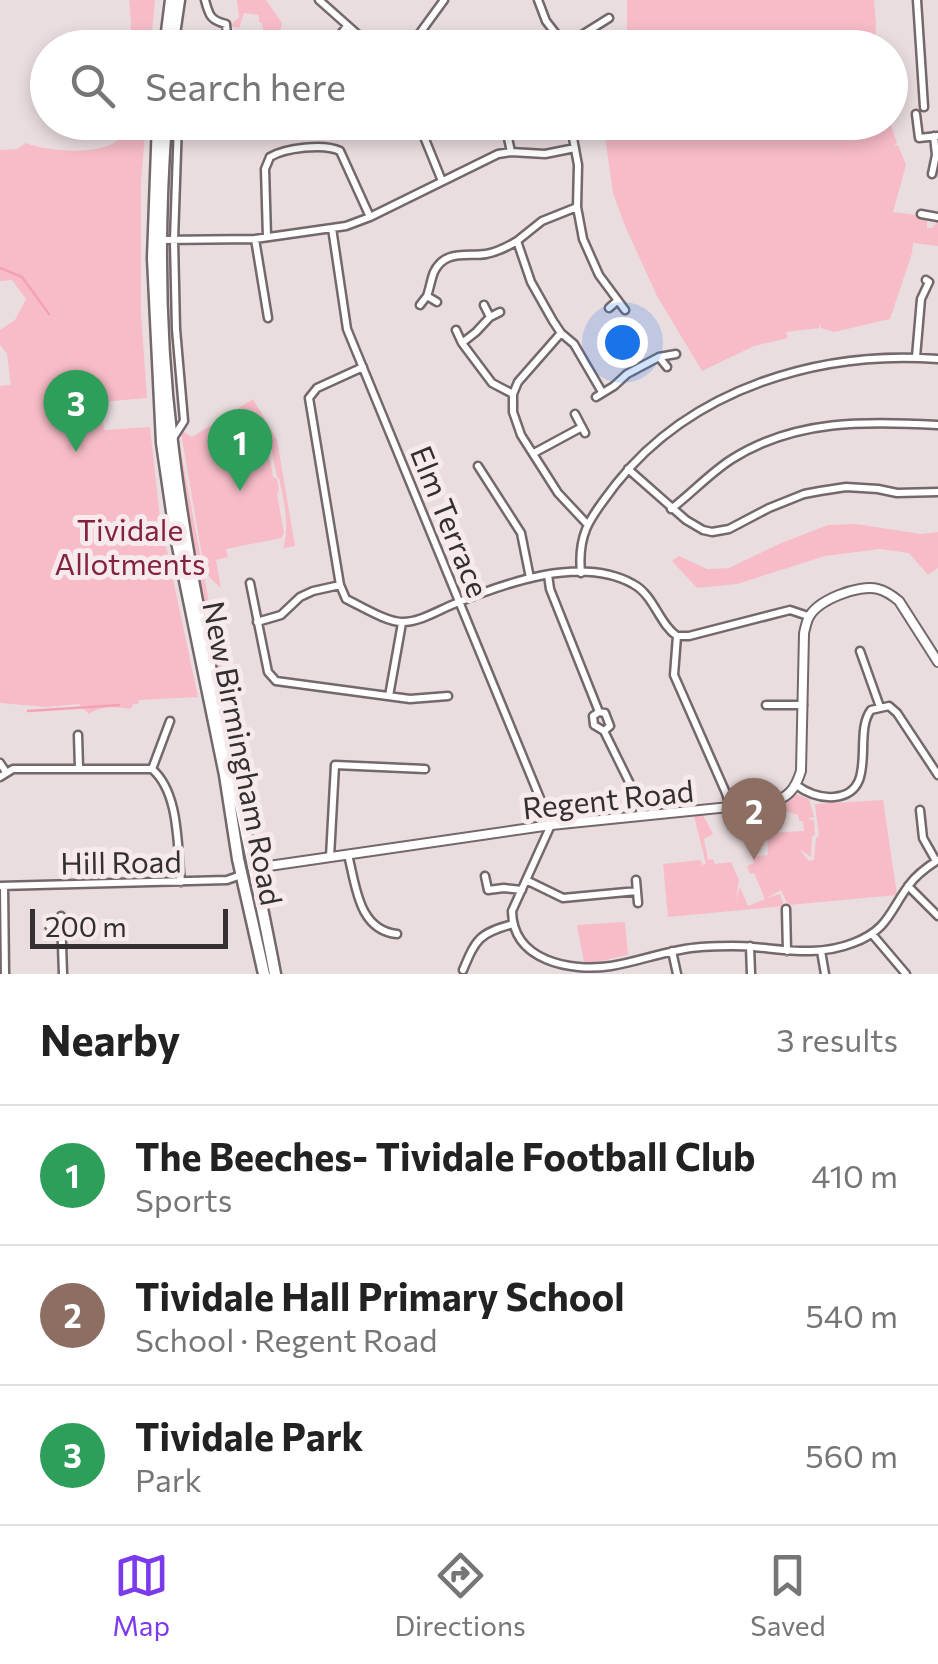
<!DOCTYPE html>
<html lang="en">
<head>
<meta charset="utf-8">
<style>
  body { margin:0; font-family:Commissioner,sans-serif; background:#f6f6f6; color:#222 }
  .scale { position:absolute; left:30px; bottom:25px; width:198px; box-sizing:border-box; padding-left:10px; border:5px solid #342f30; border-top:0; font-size:28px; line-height:35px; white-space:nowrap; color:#342f30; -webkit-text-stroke:8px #f7eaec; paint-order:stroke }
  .you { position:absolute; left:622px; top:342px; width:35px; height:35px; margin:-25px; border:8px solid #fff; border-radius:50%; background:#1a73e8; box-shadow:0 0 0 15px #1a73e833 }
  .badge { display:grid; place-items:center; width:65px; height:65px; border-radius:50%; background:#7c3aed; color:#fff; font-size:32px; font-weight:700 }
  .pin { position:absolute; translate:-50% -82px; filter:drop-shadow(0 2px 5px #0008) }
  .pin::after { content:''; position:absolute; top:52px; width:35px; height:30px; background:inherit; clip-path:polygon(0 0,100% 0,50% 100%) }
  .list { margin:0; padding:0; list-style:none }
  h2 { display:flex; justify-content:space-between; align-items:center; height:130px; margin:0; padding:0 40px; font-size:42px }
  h2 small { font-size:32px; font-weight:400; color:#767676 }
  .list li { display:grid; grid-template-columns:65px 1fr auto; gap:30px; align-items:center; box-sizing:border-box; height:140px; padding:0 40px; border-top:2px solid #e0e0e0 }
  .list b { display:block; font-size:38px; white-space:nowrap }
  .list p { margin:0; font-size:32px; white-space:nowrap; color:#767676 }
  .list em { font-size:32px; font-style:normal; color:#767676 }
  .icon { flex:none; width:55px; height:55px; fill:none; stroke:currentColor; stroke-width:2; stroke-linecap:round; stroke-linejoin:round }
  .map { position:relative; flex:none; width:938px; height:974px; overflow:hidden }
  .search { position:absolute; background:#fff; box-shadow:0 5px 15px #0003; left:30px; right:30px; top:30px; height:110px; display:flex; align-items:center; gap:25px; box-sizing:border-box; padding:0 35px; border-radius:55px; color:#767676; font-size:38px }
  .sheet { height:550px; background:#fff }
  nav { display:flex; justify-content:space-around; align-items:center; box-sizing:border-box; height:140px; border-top:2px solid #e0e0e0; background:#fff; font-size:28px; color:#767676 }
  nav a { display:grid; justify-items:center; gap:5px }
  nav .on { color:#7c3aed }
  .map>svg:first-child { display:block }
  .green { fill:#f7bcc7 }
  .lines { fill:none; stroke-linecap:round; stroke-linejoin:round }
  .stream { stroke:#f6a1b3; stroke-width:2.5 }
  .minor-casing { stroke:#73686a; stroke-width:11 }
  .tertiary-casing { stroke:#73686a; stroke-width:12 }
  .trunk-casing { stroke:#73686a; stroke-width:15 }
  .minor { stroke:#fff; stroke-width:6 }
  .tertiary { stroke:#fff; stroke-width:8 }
  .trunk { stroke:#fff; stroke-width:10 }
  .labels { text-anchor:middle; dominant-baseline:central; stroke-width:10; stroke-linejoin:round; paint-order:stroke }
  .street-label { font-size:30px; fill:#342f30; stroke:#f7eaec }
  .park-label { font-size:30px; fill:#832241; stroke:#f7eaec }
</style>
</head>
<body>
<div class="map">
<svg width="938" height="974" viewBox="0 0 938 974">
  <rect width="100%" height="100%" fill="#eadddf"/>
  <path class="green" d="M129 0H155L152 32 153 47H130L131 21Z
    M237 0H266L282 23 277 47H260L263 30 262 23 259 22V15L244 13 239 28 230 26 239 17Z
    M627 0H874L876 23 875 47H623L627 37Z
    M890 122 897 143 893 146 898 145 906 165 893 212 917 215 927 219V228H932L938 221V246L913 243 912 253 890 319 834 332 821 328 819 323V328L786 332 788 338 754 346 702 371 657 296 625 226 613 193 603 123Z
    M123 123H146L141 181V315L147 398 101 402 104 430 150 427 160 518 198 697 139 700 138 704H133L131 709C118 707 101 705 89 714L79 704 46 707 0 703V386L11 385 7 354 0 345V330L15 320 26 299 12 280 0 281V150L17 149 26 143C48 152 102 156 119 139Z
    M253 399 277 440 295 546 283 548C290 527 284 500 279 478L277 477 268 431 265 430 273 477 277 479 279 491 277 494 284 533 281 538 226 549 228 557 216 560 221 588 205 573 181 433 182 431 192 437Z
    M178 435 229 710 231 727 228 728C210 632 186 535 177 438Z
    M856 524 921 534 938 532V568L928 575 909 553 880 549 825 556 737 584 697 588 672 561 679 556 707 569 729 568 779 544 828 525Z
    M796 794 809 799 814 817 807 819 814 820 815 835 812 836 811 857 799 849 809 861 814 860 816 838 819 836 815 804 883 800 897 895 788 905 781 890 767 898 780 894 784 906 668 917 663 864 701 860 702 865 706 864 694 816 703 815 713 834 704 839 708 860 713 859 715 864 731 862 739 880 736 900 740 887 748 906 765 899 754 873 750 874 747 866 754 863 752 857 768 855 767 833 804 831 803 821H799L798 815 779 809V806Z
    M625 922 628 955 596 962H584L577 925Z"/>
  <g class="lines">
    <path class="stream" d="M0 268 22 277 49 314
      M28 711 119 705"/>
    <g class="minor-casing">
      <path id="minor" d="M205 0C209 15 210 20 226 24L228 48
        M319 0 373 48
        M538 0 546 21 567 48
        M917 0 924 107
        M495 43 498 48
        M566 45 609 18
        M330 48 347 26
        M409 48 444 0
        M916 114 919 138 938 136
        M418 122 442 181
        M500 122 508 138 511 152
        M570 122 578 165 577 207 583 239 599 275 625 310
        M932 174 936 155 934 136
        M577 207 542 221 517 241 531 282 553 321 561 333 574 344 602 392
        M921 214 938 217
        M332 228 347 329 551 825 512 911C513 961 570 972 611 966 641 961 670 949 701 947 718 946 737 945 754 947 788 950 820 956 853 943 888 930 889 912 909 885 917 874 927 867 938 860
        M267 237 265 169 270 157C285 148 324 143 340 151L370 217
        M255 239 268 318
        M161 240 255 239 346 226 370 217 498 154 511 152 545 154 575 148
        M427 296C430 288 431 279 434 272 445 249 467 257 486 254 498 252 507 247 517 241
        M420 305 427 296 437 302
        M484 305 490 317 500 312
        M609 308 617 301
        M490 317 476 332 462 343 492 383 513 394
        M456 330 462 343
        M561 333 518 382 513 394V412L521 435 558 493 588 525
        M659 357 667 367
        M916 357 921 299 929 282 926 280
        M363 367 317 388 309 398 340 585 346 599C361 606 388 623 403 622 420 622 439 610 454 604 505 583 581 555 633 584 654 595 659 624 677 636L674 675 726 793 730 807
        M596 397 614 386 627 374 659 357 676 354
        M575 414 585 433
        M173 438 184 421 176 329 174 240 178 122
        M534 453 582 427
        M478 466 521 533 530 578
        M628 469 686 520 703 530 712 532 729 529 769 508 804 494 820 491 846 487 878 489 897 493 938 492
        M671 509C692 493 710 473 732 459 795 419 867 421 938 425
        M581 573C577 531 592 516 616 484 692 388 820 350 938 359
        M548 575 550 589 599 712
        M250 583 268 672 276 681 410 699 448 696
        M257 622 281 615 300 597 313 591 340 585
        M677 636H689L790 610 808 616
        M860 651 880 707
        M389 696 402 623
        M766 705H803
        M604 731 610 726 605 713 599 712 593 716 594 725 604 731 638 800 641 815
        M78 735 79 768
        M0 763 6 772
        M152 769 170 721
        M0 777 13 769H152C180 793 177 847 181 882
        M796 785C807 793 821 798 834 797 880 793 852 734 871 710L889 706 897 713 938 775
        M920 810 923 838 936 861
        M348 855C356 885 358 930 397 934
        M330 857 335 765 425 769
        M485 876 488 890 504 888 522 890
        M526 880 563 898 637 891
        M636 880 638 903
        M0 886 227 880 241 875
        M4 886 5 974
        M908 886 938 916
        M786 909 787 951
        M61 916 63 974
        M49 926H61
        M872 934 906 974
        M750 946 751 974
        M672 951 677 974
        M821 951 825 974
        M463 970C476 939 479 933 513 924"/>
    </g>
    <g class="tertiary-casing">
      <path id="tertiary" d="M255 868 551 825 769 803C788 798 795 790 801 771L804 634C804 632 807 621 808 619 816 600 859 584 878 589 886 591 893 596 899 601L938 662"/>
    </g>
    <g class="trunk-casing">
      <path id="trunk" d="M165 48 171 0
        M172 48 179 0
        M158 122 153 258 162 443 175 532 225 775 238 859 264 974
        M166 122C158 229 159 336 172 442 193 622 242 797 275 974"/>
    </g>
    <use href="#minor" class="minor"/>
    <use href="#tertiary" class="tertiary"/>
    <use href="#trunk" class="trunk"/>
  </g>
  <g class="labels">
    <g class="street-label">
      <text transform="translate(451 521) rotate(68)">Elm Terrace</text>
      <text transform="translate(244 753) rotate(79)">New Birmingham Road</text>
      <text transform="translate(608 798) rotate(-6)">Regent Road</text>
      <text transform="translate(121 861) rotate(-1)">Hill Road</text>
    </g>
    <g class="park-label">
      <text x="130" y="528">Tividale<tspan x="130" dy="34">Allotments</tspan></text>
    </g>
  </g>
</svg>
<div class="scale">200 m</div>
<div class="you"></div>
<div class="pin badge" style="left:240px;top:491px;background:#2e9e5b">1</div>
<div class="pin badge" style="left:754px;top:860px;background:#8d6e63">2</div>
<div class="pin badge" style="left:76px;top:452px;background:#2e9e5b">3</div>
<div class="search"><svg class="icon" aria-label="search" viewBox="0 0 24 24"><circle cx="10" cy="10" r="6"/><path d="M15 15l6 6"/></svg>Search here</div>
</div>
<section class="sheet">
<h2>Nearby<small>3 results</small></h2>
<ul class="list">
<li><span class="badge" style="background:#2e9e5b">1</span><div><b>The Beeches- Tividale Football Club</b><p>Sports</p></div><em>410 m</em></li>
<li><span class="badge" style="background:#8d6e63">2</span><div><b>Tividale Hall Primary School</b><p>School · Regent Road</p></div><em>540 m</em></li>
<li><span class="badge" style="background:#2e9e5b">3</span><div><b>Tividale Park</b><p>Park</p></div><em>560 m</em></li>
</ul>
</section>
<nav>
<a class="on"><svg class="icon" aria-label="map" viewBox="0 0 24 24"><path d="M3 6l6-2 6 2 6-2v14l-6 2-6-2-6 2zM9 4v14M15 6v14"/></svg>Map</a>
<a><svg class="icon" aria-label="directions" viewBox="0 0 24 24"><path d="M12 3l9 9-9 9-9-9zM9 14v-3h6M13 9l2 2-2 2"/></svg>Directions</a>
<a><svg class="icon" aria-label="saved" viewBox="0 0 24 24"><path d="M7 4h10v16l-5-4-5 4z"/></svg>Saved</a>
</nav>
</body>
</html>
